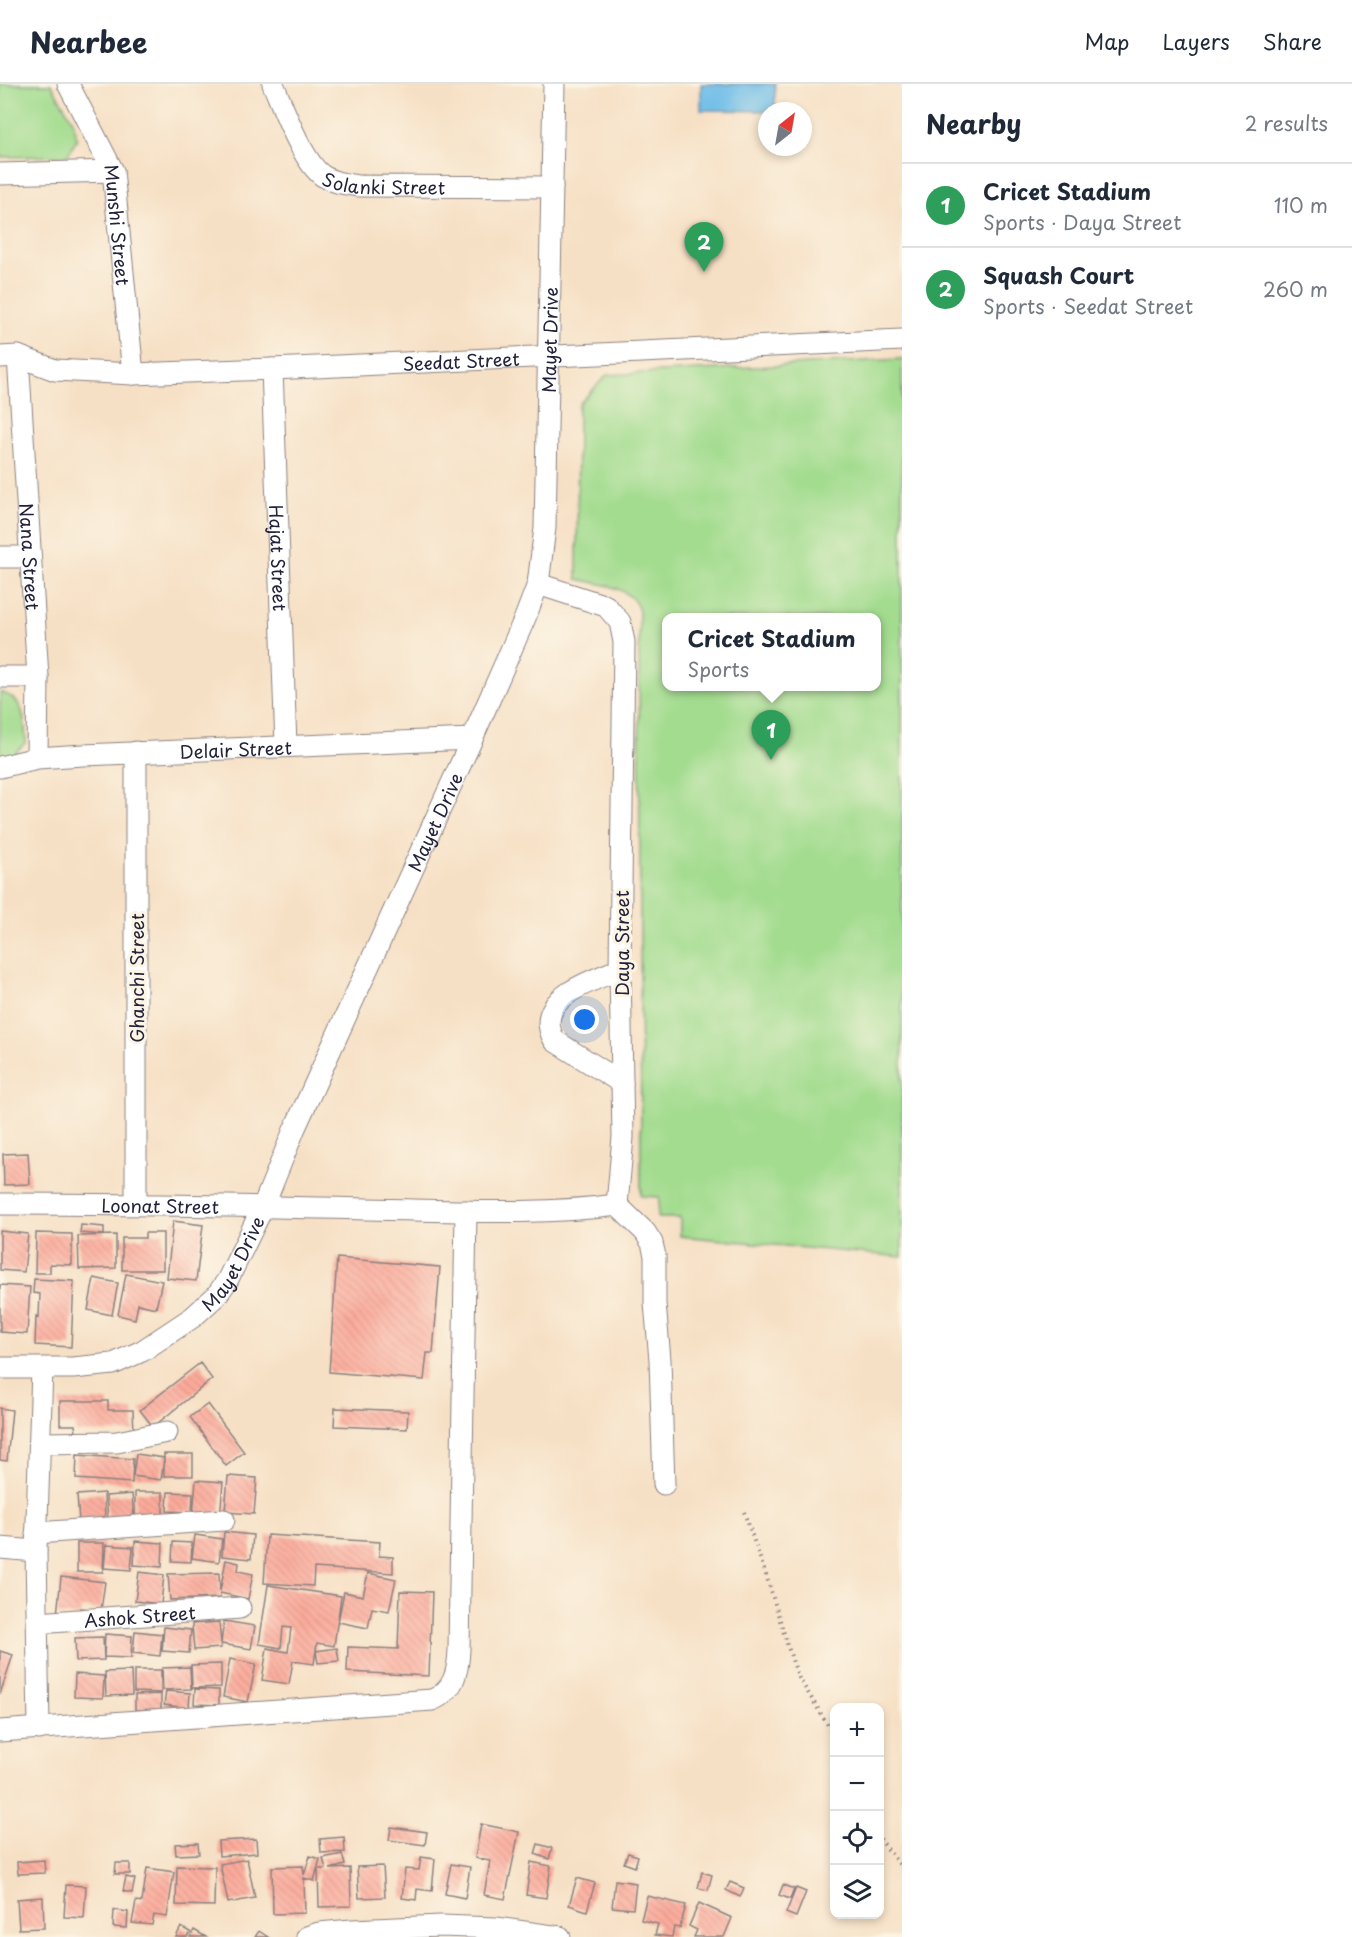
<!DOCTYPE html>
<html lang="en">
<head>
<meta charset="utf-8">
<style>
  body { margin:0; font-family:"Playpen Sans",sans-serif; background:#f6f6f7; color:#1f2937 }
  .controls { position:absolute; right:18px; bottom:18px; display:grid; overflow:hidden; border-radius:12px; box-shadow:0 3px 9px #0003 }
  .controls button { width:54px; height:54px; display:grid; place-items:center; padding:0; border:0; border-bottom:2px solid #e0e1e3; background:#fff; color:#1f2937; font:30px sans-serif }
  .compass { position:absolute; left:758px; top:18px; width:54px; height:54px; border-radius:50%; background:#fff; box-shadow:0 3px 9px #0003; rotate:31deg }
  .you { position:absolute; left:585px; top:936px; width:21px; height:21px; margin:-15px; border:4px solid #fff; border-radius:50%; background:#1a73e8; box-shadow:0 0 0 9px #1a73e833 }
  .badge { display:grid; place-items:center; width:39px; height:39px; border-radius:50%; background:#b5179e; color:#fff; font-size:20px; font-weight:700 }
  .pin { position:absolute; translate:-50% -50px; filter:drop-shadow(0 2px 3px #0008) }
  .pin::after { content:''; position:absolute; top:32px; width:21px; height:18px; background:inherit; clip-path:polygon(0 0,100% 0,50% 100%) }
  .popup { position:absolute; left:662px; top:529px; width:219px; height:78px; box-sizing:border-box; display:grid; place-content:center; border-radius:12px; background:#fff; filter:drop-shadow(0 2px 4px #0005); font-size:20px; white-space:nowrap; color:#747a83 }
  .popup b { font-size:22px; color:#1f2937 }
  .popup::after { content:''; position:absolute; left:50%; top:100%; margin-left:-12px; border:12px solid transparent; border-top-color:#fff }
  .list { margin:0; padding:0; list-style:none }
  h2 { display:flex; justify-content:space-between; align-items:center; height:78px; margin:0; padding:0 24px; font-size:26px }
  h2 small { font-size:20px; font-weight:400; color:#747a83 }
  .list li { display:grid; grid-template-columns:39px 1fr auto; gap:18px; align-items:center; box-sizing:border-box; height:84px; padding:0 24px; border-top:2px solid #e0e1e3 }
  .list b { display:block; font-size:22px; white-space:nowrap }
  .list p { margin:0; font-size:20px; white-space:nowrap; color:#747a83 }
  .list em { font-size:20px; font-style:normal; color:#747a83 }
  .icon { flex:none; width:33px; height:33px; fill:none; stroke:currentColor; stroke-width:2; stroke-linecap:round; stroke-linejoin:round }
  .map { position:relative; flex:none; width:902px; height:1853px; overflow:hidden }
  header { display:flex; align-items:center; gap:36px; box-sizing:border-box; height:84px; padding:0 30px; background:#fff; border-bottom:2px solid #e0e1e3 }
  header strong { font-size:28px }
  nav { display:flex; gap:33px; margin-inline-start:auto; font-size:21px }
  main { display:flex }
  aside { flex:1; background:#fff }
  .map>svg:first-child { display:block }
  .park { fill:#a3dc8f; stroke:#627f65; stroke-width:1.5; fill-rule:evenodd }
  .water { fill:#6ebde8; stroke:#487092; stroke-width:1.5 }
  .building { fill:url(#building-back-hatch) }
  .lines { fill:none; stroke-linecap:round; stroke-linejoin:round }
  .street-casing { stroke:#8c8180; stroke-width:23 }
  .path { stroke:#8c8180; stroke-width:4; stroke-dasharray:1.5 4.5; stroke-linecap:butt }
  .street { stroke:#fff; stroke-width:21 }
  .labels { text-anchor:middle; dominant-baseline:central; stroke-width:6; stroke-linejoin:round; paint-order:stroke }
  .street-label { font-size:18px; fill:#22223b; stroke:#fcf5e5 }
</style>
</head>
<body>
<header>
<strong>Nearbee</strong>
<nav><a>Map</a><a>Layers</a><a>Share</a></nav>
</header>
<main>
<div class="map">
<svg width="902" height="1853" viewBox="0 0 902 1853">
  <defs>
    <pattern id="building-back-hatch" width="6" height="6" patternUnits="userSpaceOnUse" patternTransform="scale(1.5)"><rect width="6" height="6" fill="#fcab9b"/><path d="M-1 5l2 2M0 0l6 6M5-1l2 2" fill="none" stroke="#d89386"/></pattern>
  </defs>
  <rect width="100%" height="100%" fill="#fcf5e5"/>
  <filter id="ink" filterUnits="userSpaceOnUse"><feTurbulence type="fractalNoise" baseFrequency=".0167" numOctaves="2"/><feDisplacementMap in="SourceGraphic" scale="12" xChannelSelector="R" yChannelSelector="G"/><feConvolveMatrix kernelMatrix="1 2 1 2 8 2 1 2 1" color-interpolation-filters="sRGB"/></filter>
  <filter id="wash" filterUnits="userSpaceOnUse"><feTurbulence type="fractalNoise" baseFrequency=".008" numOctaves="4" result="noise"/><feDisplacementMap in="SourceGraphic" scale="24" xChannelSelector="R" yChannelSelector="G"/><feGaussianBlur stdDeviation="1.35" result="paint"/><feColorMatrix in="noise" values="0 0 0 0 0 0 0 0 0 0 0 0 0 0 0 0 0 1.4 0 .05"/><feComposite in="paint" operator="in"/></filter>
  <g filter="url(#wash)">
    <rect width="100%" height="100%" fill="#f6e0c5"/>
    <path class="park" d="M0 0H51L73 37 77 55 67 72 0 73Z
      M902 275V1173L680 1152V1134H658L659 1113 641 1112 639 527C632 501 598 500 577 495L578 324 580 319 607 291ZM666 534H876V602H666Z
      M0 608C26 616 24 635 26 658L13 671 0 674Z"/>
    <path class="water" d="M701 0H775V27L701 26Z"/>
    <g id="blocks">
      <path class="building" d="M28 1069 30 1100 4 1101 3 1070Z
        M173 1137 203 1141 196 1197 167 1194Z
        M81 1141 104 1143V1151L80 1149Z
        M0 1147 28 1150 24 1188 0 1186Z
        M36 1149 72 1150V1181L50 1180V1189H35Z
        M145 1149H163V1186H122V1154H145Z
        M116 1151V1184L79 1185 78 1152Z
        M337 1174 440 1183 433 1269H427L424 1296 329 1288Z
        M126 1190 162 1197 156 1224 138 1220 135 1235 118 1231Z
        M94 1194 118 1199 112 1231 88 1226Z
        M34 1195 74 1197 71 1263 35 1261 36 1232 39 1233 40 1210 33 1209Z
        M0 1201 30 1203 27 1250 0 1248Z
        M200 1279 212 1295 153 1343 140 1326Z
        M60 1317H108V1326H133L134 1348 76 1349 75 1341H60Z
        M208 1320 244 1368 226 1382 190 1333Z
        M0 1324 12 1326 7 1377 0 1376Z
        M335 1324 408 1327 407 1345 334 1342Z
        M136 1370 164 1374 161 1396 133 1392Z
        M164 1370H193V1392H164Z
        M77 1371 133 1375 132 1399 76 1395Z
        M228 1392 257 1394 254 1430 225 1428Z
        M196 1396 223 1398 220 1433 193 1431Z
        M135 1408H163V1432H135Z
        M168 1408 193 1409 192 1428 167 1427Z
        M104 1409 105 1436 79 1437 77 1411Z
        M132 1410 134 1434 108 1436 106 1412Z
        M224 1448 253 1451 251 1475 222 1472Z
        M195 1451 222 1455 219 1478 192 1474Z
        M267 1451 380 1458 379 1472 393 1473V1489L314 1484 313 1502 264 1499Z
        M135 1457 163 1459 162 1483 134 1481Z
        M173 1458 192 1459 191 1478 172 1477Z
        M77 1459H104L103 1488H77Z
        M106 1461 133 1463 131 1486 104 1484Z
        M226 1476 239 1479 238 1487 253 1490 248 1515 220 1509V1514L170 1516 168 1490 219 1489 220 1507Z
        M139 1488 164 1491 161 1520 135 1517Z
        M368 1489 396 1495 389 1527 372 1524 368 1544 338 1538 344 1508 363 1512Z
        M61 1493 105 1498 101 1526 81 1524 80 1533 57 1531Z
        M268 1501 341 1512 334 1562 317 1559 314 1580 293 1577 289 1600 262 1596 267 1564 288 1568 291 1544 283 1543 281 1564 259 1560Z
        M400 1507 432 1508 429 1592 347 1588 348 1563 398 1565Z
        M224 1537 255 1542 251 1565 221 1560V1564L194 1566 192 1540 219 1538 221 1559Z
        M164 1543 191 1546 189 1569 162 1567Z
        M135 1547 162 1550 160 1572 133 1569Z
        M105 1550 132 1552 131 1574 104 1573Z
        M103 1553 104 1576 76 1577 75 1554Z
        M337 1564 339 1577 318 1579 316 1567Z
        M0 1567 13 1571 0 1610Z
        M230 1575 256 1580 248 1618 223 1613Z
        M221 1580V1603L192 1604 191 1581Z
        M190 1583 191 1605 163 1606 162 1584Z
        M134 1586H161V1609L134 1608Z
        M131 1587 132 1611 106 1612 105 1588Z
        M75 1590 104 1592 103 1614 74 1613Z
        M195 1605 219 1606V1621L194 1620Z
        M166 1607 190 1609 189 1624 164 1621Z
        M161 1610V1625L135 1626V1611Z
        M481 1740 519 1748 505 1815 484 1811 490 1777 475 1774Z
        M391 1743 427 1748 425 1761 389 1756Z
        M344 1753 345 1768 321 1769 320 1755Z
        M256 1755 257 1769 219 1772 218 1757Z
        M198 1759 199 1770 176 1771 175 1760Z
        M538 1760 552 1764 549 1775 535 1770Z
        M628 1769 638 1772 635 1783 624 1779Z
        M342 1770 345 1781 330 1785 350 1784 351 1822 319 1823 318 1785H326L323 1774Z
        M310 1772 320 1775 314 1797 304 1794 305 1829 273 1830 272 1783 303 1782 304 1791Z
        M421 1773 435 1775 432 1807 417 1805 416 1816 402 1814 405 1785 419 1786Z
        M247 1775 255 1814 228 1819 220 1780Z
        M44 1776 45 1789 18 1790 17 1778Z
        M531 1778 551 1782 546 1814 526 1811Z
        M116 1779H130V1790H115Z
        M451 1780 470 1783 465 1814 445 1810Z
        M177 1782 215 1783 214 1822 176 1821Z
        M383 1782 385 1813 359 1814 357 1783Z
        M147 1784 174 1788 167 1833 154 1831 152 1841 132 1839 136 1817 142 1818Z
        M702 1788 712 1791 708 1806 698 1804Z
        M126 1793 135 1795 132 1809 123 1807Z
        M577 1794 595 1799 587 1827 569 1821Z
        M615 1796 636 1799 633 1825 612 1823Z
        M730 1798 744 1804 740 1813 726 1806Z
        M66 1801 86 1802 84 1834 64 1833Z
        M783 1801 794 1805 790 1815 779 1811Z
        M796 1804 806 1808 796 1833 786 1829Z
        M647 1812 686 1821 680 1844 674 1843 672 1853 655 1851 658 1840 641 1836Z
        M43 1813 44 1844 19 1845 17 1815Z
        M699 1819 732 1834 724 1853H694L697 1846 689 1842Z
        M114 1826 128 1828 127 1844 113 1843Z
        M181 1843 190 1848 187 1853H176Z
        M194 1846 206 1853H190Z
        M259 1847 268 1853H255Z"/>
    </g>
  </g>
  <g filter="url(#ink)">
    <use href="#blocks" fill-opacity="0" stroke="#8c8180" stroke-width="1.5"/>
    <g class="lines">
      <g class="street-casing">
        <g id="street">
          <path id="s1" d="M68 0 113 87 133 290"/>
          <path id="s2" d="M273 0C283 23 303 79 323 92 334 99 346 100 359 102L552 103"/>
          <path d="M0 90 113 87"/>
          <path id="s3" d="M18 272 38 593 37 674"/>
          <path id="s4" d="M0 273 18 272 55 286 133 290 272 285 902 256"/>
          <path id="s5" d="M272 285 286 661"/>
          <path d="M0 473H29"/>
          <path d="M538 500 606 522 620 538 624 558 620 885 623 1053 617 1121"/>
          <path d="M0 593H38"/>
          <path d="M136 668V1120"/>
          <path id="s6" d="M0 683 37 674 83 671 472 655"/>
          <path d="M620 885C597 895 548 909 549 940 550 947 551 951 555 957L622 999"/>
          <path id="s7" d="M0 1120C123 1120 245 1122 367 1125 449 1126 536 1132 617 1121"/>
          <path d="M617 1121 645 1148 652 1159 655 1172V1219L660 1276 664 1400"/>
          <path id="s8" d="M0 1284H73L113 1280 142 1267 193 1233 216 1212 227 1197 263 1123 294 1046 472 655 525 534 538 500 545 444 554 0"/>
          <path d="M40 1359 117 1358 167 1348"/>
          <path d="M36 1449 224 1436"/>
          <path d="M0 1464 36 1467"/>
          <path id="s9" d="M38 1539 240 1524"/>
          <path d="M39 1645 36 1467 42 1285"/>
          <path d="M0 1647 432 1616C454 1607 458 1588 459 1566L466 1127"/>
          <path d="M307 1853 319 1849 352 1846 441 1842 496 1844 560 1853"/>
        </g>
      </g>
      <path class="path" d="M744 1428 767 1494 793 1579 799 1594 834 1651
        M880 1755 902 1784"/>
      <use href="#street" class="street"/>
    </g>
  </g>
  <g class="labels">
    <g class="street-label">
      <text stroke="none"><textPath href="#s2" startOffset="168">Solanki Street</textPath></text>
      <text stroke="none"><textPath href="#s1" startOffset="152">Munshi Street</textPath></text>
      <text stroke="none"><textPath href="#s8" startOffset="1264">Mayet Drive</textPath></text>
      <text stroke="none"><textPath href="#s4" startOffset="464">Seedat Street</textPath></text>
      <text stroke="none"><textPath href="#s3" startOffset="201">Nana Street</textPath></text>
      <text stroke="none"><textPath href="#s5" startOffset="189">Hajat Street</textPath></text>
      <text stroke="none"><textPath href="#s6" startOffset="237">Delair Street</textPath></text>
      <text stroke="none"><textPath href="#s8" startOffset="760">Mayet Drive</textPath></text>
      <text transform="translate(621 859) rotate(-90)">Daya Street</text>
      <text transform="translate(136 894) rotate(-90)">Ghanchi Street</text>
      <text stroke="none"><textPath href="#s7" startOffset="160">Loonat Street</textPath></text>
      <text stroke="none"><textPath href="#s8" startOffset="274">Mayet Drive</textPath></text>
      <text stroke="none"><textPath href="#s9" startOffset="102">Ashok Street</textPath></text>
    </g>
  </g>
</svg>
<div class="controls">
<button>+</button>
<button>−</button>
<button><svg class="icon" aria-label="locate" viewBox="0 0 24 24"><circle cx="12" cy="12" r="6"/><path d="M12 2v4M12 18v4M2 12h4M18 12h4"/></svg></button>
<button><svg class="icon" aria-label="layers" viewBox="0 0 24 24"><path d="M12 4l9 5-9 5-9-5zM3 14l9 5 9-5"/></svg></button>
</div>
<svg class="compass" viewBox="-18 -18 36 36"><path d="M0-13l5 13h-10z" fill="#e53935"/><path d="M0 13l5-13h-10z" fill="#747a83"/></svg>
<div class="you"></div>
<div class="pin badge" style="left:771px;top:676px;background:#2e9e5b">1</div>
<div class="popup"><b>Cricet Stadium</b>Sports</div>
<div class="pin badge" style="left:704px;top:188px;background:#2e9e5b">2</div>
</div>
<aside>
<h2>Nearby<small>2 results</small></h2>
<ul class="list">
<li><span class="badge" style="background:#2e9e5b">1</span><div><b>Cricet Stadium</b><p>Sports · Daya Street</p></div><em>110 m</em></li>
<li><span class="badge" style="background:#2e9e5b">2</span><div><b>Squash Court</b><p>Sports · Seedat Street</p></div><em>260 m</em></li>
</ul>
</aside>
</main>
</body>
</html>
